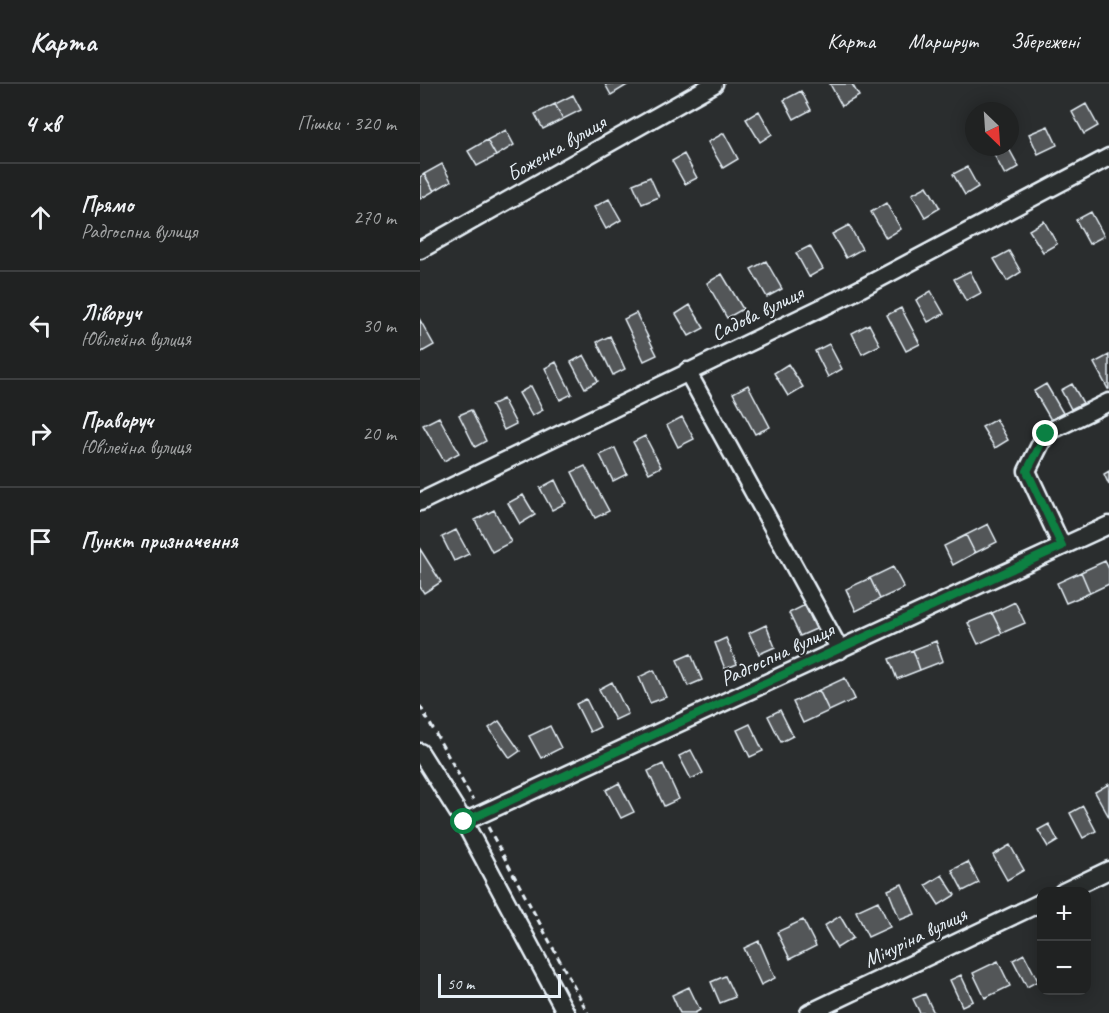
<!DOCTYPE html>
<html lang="uk">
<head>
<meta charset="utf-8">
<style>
  body { margin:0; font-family:Caveat,sans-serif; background:#282a2a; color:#f1f3f6 }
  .controls { position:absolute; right:18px; bottom:18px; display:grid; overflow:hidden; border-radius:12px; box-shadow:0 3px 15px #0003 }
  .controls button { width:54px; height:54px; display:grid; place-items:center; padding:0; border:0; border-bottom:2px solid #3d3f40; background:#202222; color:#f1f3f6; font:30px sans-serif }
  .compass { position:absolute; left:545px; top:18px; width:54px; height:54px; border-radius:50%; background:#202222; box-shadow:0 3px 15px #0003; rotate:155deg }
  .scale { position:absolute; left:18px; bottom:15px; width:123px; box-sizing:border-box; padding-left:6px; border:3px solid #e8f1f8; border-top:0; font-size:16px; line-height:21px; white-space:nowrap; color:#e8f1f8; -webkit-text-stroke:4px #2a2d2e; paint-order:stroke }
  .stop { position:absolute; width:18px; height:18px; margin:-14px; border:4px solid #0b8043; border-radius:50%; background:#fff }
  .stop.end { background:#0b8043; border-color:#fff; box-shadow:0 2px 6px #0008 }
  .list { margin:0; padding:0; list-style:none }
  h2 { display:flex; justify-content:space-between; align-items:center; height:78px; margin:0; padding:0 24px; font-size:26px }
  h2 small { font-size:20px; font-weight:400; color:#a2a4a5 }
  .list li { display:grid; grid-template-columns:39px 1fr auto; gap:18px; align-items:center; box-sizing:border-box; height:108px; padding:0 24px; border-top:2px solid #3d3f40 }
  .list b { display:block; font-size:22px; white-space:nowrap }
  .list p { margin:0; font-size:20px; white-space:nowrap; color:#a2a4a5 }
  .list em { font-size:20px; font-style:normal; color:#a2a4a5 }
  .icon { flex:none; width:33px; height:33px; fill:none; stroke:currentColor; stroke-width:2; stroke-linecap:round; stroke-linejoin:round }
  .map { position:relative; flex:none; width:689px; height:929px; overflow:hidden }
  header { display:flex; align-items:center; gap:36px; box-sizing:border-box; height:84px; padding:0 30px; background:#202222; border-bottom:2px solid #3d3f40 }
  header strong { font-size:28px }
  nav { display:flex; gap:33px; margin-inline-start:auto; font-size:21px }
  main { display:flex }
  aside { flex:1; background:#202222 }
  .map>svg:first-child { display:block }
  .building { fill:#535759; stroke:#e8f1f8; stroke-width:1.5 }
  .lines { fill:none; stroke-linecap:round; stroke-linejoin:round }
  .minor-casing { stroke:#e8f1f8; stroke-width:21 }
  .path { stroke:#e8f1f8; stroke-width:3; stroke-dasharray:6 4.5; stroke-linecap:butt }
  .minor { stroke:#2a2d2e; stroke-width:16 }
  .route { stroke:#0b8043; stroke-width:8 }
  .labels { text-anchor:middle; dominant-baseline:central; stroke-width:4.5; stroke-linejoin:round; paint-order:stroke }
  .street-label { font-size:21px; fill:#e8f1f8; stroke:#2a2d2e }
</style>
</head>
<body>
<header>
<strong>Карта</strong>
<nav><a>Карта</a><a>Маршрут</a><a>Збережені</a></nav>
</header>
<main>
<aside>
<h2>4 хв<small>Пішки · 320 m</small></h2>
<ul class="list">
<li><svg class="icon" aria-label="ahead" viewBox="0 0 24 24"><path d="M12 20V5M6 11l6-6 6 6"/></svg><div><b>Прямо</b><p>Радгоспна вулиця</p></div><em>270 m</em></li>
<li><svg class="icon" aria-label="left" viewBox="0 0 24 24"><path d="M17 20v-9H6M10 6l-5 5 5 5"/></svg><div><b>Ліворуч</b><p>Ювілейна вулиця</p></div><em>30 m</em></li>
<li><svg class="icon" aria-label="right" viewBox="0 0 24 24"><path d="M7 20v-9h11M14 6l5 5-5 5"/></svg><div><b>Праворуч</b><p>Ювілейна вулиця</p></div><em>20 m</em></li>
<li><svg class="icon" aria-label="arrive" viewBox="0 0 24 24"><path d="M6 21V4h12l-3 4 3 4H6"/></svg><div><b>Пункт призначення</b></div></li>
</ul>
</aside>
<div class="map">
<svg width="689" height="929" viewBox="0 0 689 929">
  <rect width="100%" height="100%" fill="#2a2d2e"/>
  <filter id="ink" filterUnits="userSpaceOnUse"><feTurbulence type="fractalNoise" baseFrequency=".0167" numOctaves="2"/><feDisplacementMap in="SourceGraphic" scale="12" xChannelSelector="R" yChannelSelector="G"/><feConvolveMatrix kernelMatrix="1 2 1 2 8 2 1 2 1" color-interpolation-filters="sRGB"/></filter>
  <g filter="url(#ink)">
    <path class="building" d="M185 0H209L191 11Z
      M410 0H432L439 12 422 22Z
      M381 7 391 26 374 35 364 16Z
      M153 11 161 26 143 35 135 20Z
      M135 20 143 35 123 45 115 30Z
      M666 20 678 42 664 50 652 28Z
      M339 27 352 50 340 58 326 35Z
      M628 42 637 61 618 70 609 50Z
      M86 46 94 61 76 72 67 56Z
      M304 49 318 75 303 84 288 58Z
      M67 56 76 72 57 82 48 67Z
      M570 63H588L599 83 585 91Z
      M264 70 277 94 265 100 252 77Z
      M22 80 31 97 14 107 4 90Z
      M547 83 558 103 545 111 533 90Z
      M4 90 14 107 0 115V93Z
      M230 93 239 113 222 120 213 100Z
      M507 102 520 124 505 133 492 110Z
      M189 115 201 136 186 145 174 123Z
      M466 119 481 145 466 154 451 128Z
      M671 128 684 152 669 160 656 136Z
      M624 137 637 160 623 168 609 146Z
      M429 141 442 165 426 174 412 150Z
      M390 162 403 185 389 193 376 169Z
      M589 167 601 188 587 197 574 175Z
      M346 177 362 205 347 213 331 185Z
      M550 187 561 209 546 217 534 195Z
      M302 190 323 225 307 234 287 199Z
      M511 207 524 230 508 238 496 216Z
      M270 221 284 244 269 252 256 230Z
      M481 224 500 260 486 267 467 231Z
      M216 229 237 271 224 277 204 235Z
      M0 236 14 261 0 269Z
      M449 240 460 261 442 270 432 249Z
      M190 252 205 285 193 291 177 258Z
      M409 260 422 285 408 293 395 267Z
      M164 271 178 297 165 304 151 278Z
      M689 271V305H688L674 279Z
      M136 278 152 310 140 316 125 284Z
      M368 280 383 303 368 312 354 289Z
      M626 300 643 329 631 336 614 307Z
      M652 300 663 319 651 325 641 306Z
      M328 301 350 343 335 350 313 309Z
      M111 302 123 326 112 332 99 309Z
      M83 315 96 340 84 346 71 321Z
      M51 326 66 357 55 363 39 331Z
      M19 333 39 369 24 377 3 341Z
      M262 333 274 355 258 363 247 341Z
      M576 335 588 356 575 364 562 343Z
      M225 352 241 383 229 389 213 358Z
      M195 364 207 390 193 397 180 371Z
      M165 382 189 427 175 434 152 388Z
      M689 387V401L684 390Z
      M135 396 146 419 132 426 120 404Z
      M103 411 115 431 100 440 88 419Z
      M74 426 91 458 72 468 55 436Z
      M568 440 577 458 555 469 546 451Z
      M36 446 49 470 34 477 22 453Z
      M546 451 555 469 533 481 524 462Z
      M0 465 21 498 4 509 0 503Z
      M685 477 689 485V500L670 509 661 488Z
      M473 483 484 504 460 515 450 494Z
      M661 488 670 509 646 519 637 499Z
      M450 494 460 515 436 527 426 505Z
      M595 518 605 539 582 549 572 529Z
      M385 521 396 545 380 552 369 529Z
      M572 529 582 549 558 560 548 539Z
      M346 541 355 563 339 570 329 549Z
      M306 554 317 580 305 585 295 559Z
      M516 557 523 577 500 586 493 566Z
      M493 566 500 586 477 595 469 575Z
      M271 570 282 596 268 602 257 576Z
      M234 586 246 613 230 619 219 593Z
      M425 594 435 615 409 627 399 606Z
      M192 598 208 630 195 636 179 605Z
      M399 606 409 627 383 639 373 618Z
      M166 615 180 643 170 648 156 620Z
      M360 626 373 652 361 658 348 632Z
      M79 637 100 667 90 674 69 644Z
      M330 640 343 667 330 673 317 646Z
      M130 642 141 664 121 674 109 652Z
      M271 666 283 689 271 695 259 672Z
      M243 680 259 715 244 722 228 687Z
      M199 699 214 728 201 734 186 706Z
      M689 700V733L675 708Z
      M663 722 676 747 663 754 650 729Z
      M629 740 638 757 628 763 618 746Z
      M590 761 604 786 587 796 573 771Z
      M548 778 559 799 543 807 532 786Z
      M522 791 535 811 519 821 506 801Z
      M482 800 495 830 480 836 468 806Z
      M458 817 470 843 448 853 436 827Z
      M420 832 433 854 417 864 404 842Z
      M383 836 396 862 370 875 357 848Z
      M339 857 355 894 341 901 324 864Z
      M604 870 618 897 607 903 593 876Z
      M578 877 590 902 565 914 553 889Z
      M541 891 553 917 542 922 530 896Z
      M305 892 315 913 300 919 291 898Z
      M269 903 280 926 275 929H260L252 911Z
      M505 910 514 929H500L493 915Z"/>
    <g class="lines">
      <g class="minor-casing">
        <path id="minor" d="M0 166 294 0
          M267 287 420 566
          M0 418 436 207 689 73
          M642 462 607 387 626 349 689 318
          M0 668 44 738 146 929
          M44 738 689 441
          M643 808 689 786
          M389 929 622 818"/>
      </g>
      <path class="path" d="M0 622 53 716
        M68 743 168 929"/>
      <use href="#minor" class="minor"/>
    </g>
  </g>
  <g class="lines" filter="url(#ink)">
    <path class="route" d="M44 738 642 462 607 387 626 350"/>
  </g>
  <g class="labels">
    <g class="street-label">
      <text transform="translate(136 64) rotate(-30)">Боженка вулиця</text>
      <text transform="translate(337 229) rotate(-26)">Садова вулиця</text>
      <text transform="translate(357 570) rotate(-25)">Радгоспна вулиця</text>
      <text transform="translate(495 853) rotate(-26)">Мічуріна вулиця</text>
    </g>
  </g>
</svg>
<div class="controls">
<button>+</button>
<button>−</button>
</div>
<svg class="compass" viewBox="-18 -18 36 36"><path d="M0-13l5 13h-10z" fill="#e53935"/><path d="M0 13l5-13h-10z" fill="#a2a4a5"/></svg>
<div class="scale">50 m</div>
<div class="stop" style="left:44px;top:738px"></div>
<div class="stop end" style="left:626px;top:350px"></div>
</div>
</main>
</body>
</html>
